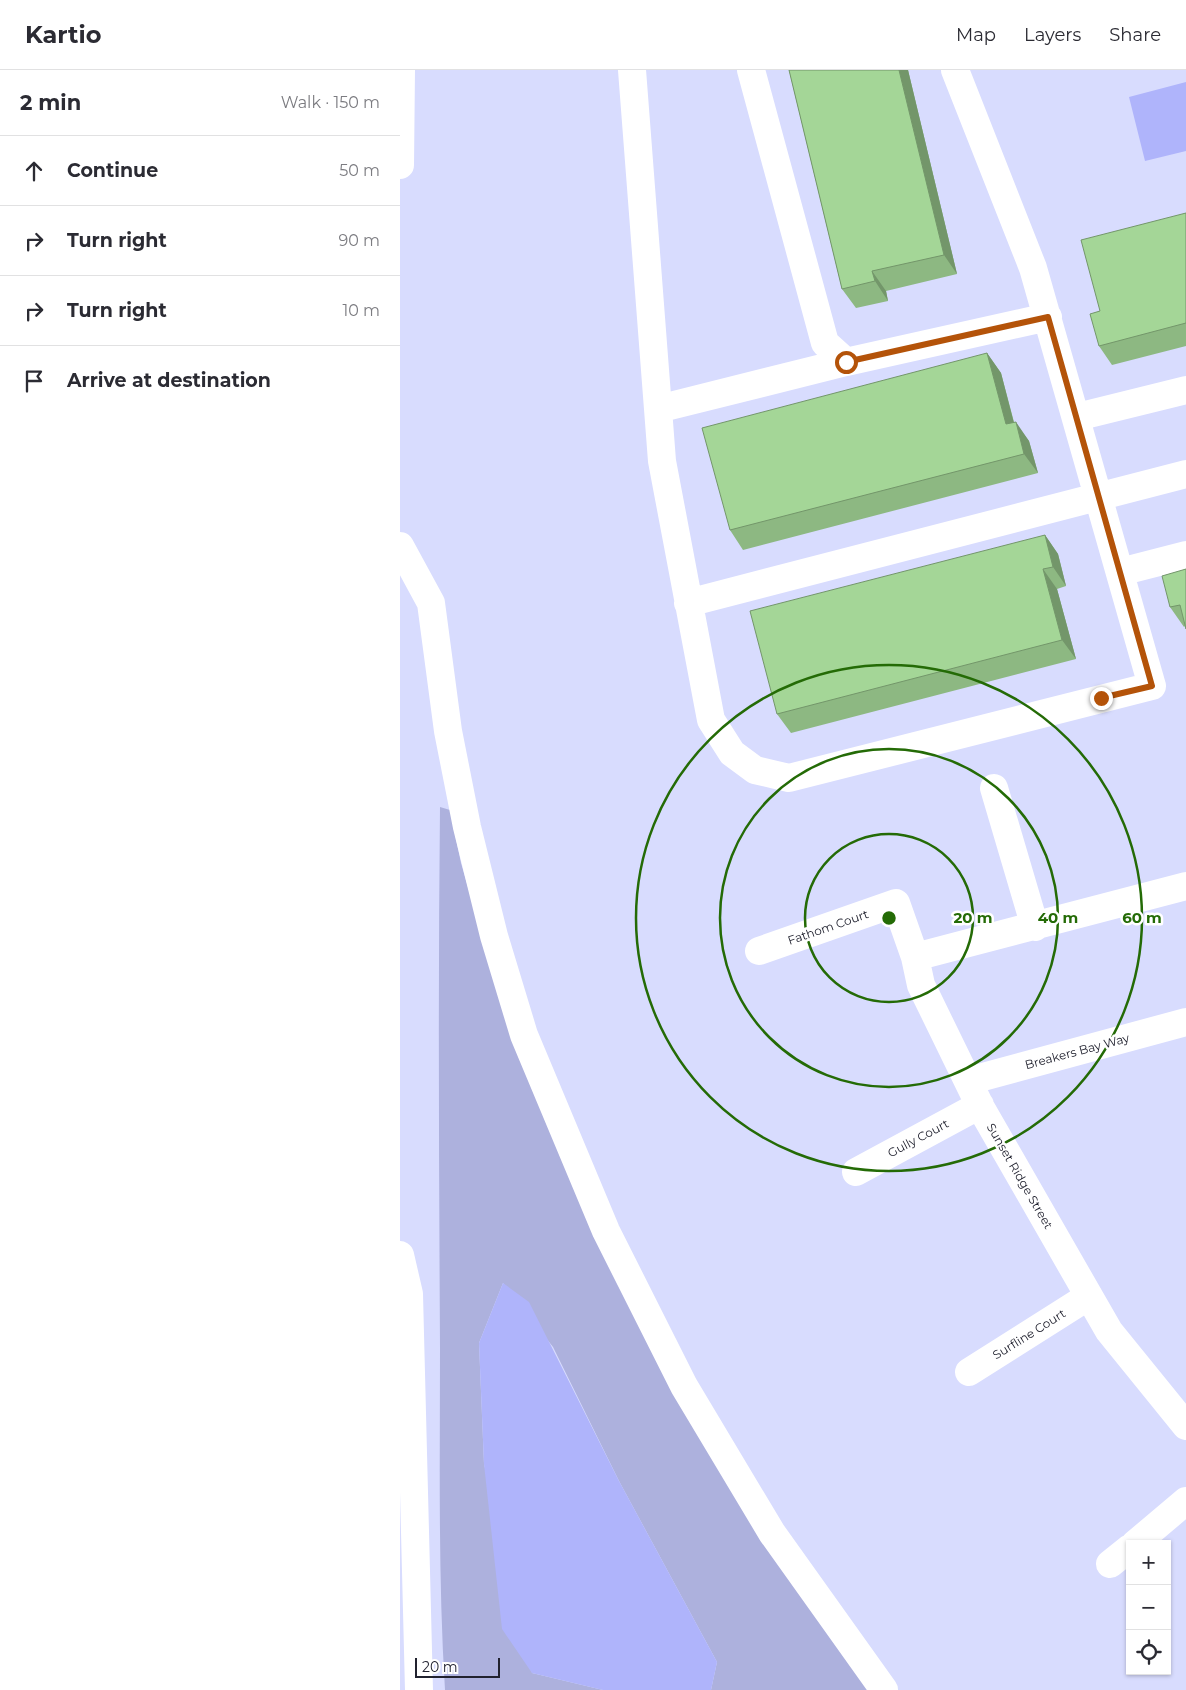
<!DOCTYPE html>
<html lang="en">
<head>
<meta charset="utf-8">
<style>
  body { margin:0; font-family:Montserrat,sans-serif; background:#f2f2f3; color:#2b2b33 }
  .controls { position:absolute; right:15px; bottom:15px; display:grid; overflow:hidden; border-radius:0px; box-shadow:0 1px 4px #0004 }
  .controls button { width:45px; height:45px; display:grid; place-items:center; padding:0; border:0; border-bottom:1px solid #e1e1e2; background:#fff; color:#2b2b33; font:25px sans-serif }
  .scale { position:absolute; left:15px; bottom:12px; width:85px; box-sizing:border-box; padding-left:5px; border:2px solid #21222f; border-top:0; font-size:14px; line-height:18px; white-space:nowrap; color:#21222f; -webkit-text-stroke:4px #fff; paint-order:stroke }
  .stop { position:absolute; width:15px; height:15px; margin:-11px; border:4px solid #b45309; border-radius:50%; background:#fff }
  .stop.end { background:#b45309; border-color:#fff; box-shadow:0 1px 5px #0008 }
  .list { margin:0; padding:0; list-style:none }
  h2 { display:flex; justify-content:space-between; align-items:center; height:65px; margin:0; padding:0 20px; font-size:21px }
  h2 small { font-size:16px; font-weight:400; color:#7c7c81 }
  .list li { display:grid; grid-template-columns:32px 1fr auto; gap:15px; align-items:center; box-sizing:border-box; height:70px; padding:0 20px; border-top:1px solid #e1e1e2 }
  .list b { display:block; font-size:19px; white-space:nowrap }
  .list em { font-size:16px; font-style:normal; color:#7c7c81 }
  .icon { flex:none; width:28px; height:28px; fill:none; stroke:currentColor; stroke-width:2; stroke-linecap:round; stroke-linejoin:round }
  .map { position:relative; flex:none; width:786px; height:1620px; overflow:hidden }
  header { display:flex; align-items:center; gap:30px; box-sizing:border-box; height:70px; padding:0 25px; background:#fff; border-bottom:1px solid #e1e1e2 }
  header strong { font-size:24px }
  nav { display:flex; gap:28px; margin-inline-start:auto; font-size:18px }
  main { display:flex }
  aside { flex:1; background:#fff }
  .map>svg:first-child { display:block }
  .green { fill:#adb1dd }
  .water { fill:#afb4fb }
  .lines { fill:none; stroke-linecap:round; stroke-linejoin:round }
  .minor { stroke:#fff; stroke-width:28 }
  .highway { stroke:#fff; stroke-width:28 }
  .wall { fill:#8db882 }
  .shaded-wall { fill:#73966a }
  .building { fill:#a4d697; stroke:#73966a }
  .route { stroke:#b45309; stroke-width:6 }
  .ring { fill:none; stroke:#246b06; stroke-width:2.5 }
  .labels { text-anchor:middle; dominant-baseline:central; stroke-width:5; stroke-linejoin:round; paint-order:stroke }
  .street-label { font-size:12px; fill:#21222f; stroke:#fff }
  .centre { fill:#246b06; stroke:#fff; stroke-width:2.5 }
  .ring-label { font-size:15px; text-anchor:middle; font-weight:bold; fill:#246b06; stroke:#fff; stroke-width:5; stroke-linejoin:round; paint-order:stroke }
</style>
</head>
<body>
<header>
<strong>Kartio</strong>
<nav><a>Map</a><a>Layers</a><a>Share</a></nav>
</header>
<main>
<aside>
<h2>2 min<small>Walk · 150 m</small></h2>
<ul class="list">
<li><svg class="icon" aria-label="ahead" viewBox="0 0 24 24"><path d="M12 20V5M6 11l6-6 6 6"/></svg><div><b>Continue</b></div><em>50 m</em></li>
<li><svg class="icon" aria-label="right" viewBox="0 0 24 24"><path d="M7 20v-9h11M14 6l5 5-5 5"/></svg><div><b>Turn right</b></div><em>90 m</em></li>
<li><svg class="icon" aria-label="right" viewBox="0 0 24 24"><path d="M7 20v-9h11M14 6l5 5-5 5"/></svg><div><b>Turn right</b></div><em>10 m</em></li>
<li><svg class="icon" aria-label="arrive" viewBox="0 0 24 24"><path d="M6 21V4h12l-3 4 3 4H6"/></svg><div><b>Arrive at destination</b></div></li>
</ul>
</aside>
<div class="map">
<svg width="786" height="1620" viewBox="0 0 786 1620">
  <rect width="100%" height="100%" fill="#d8dcfe"/>
  <path class="green" d="M40 737 50 740 61 793 99 925 155 1068 473 1620H311L317 1592 219 1411 153 1277 103 1213 79 1273 84 1394 132 1603 203 1620H45C38 1506 40 1392 40 1278 39 1098 38 917 40 737Z"/>
  <path class="water" d="M786 12V81L745 91 729 27Z
    M103 1213 129 1232 219 1411 317 1592 311 1620H203L132 1603 102 1559 84 1394 79 1273Z"/>
  <g class="lines">
    <path class="minor" d="M232 0 262 391 311 650 332 683 355 700 389 708 752 616 633 198 555 0
      M351 0 425 273 446 292 648 247
      M258 339 446 292
      M677 347 786 320
      M720 502 786 485
      M288 533 786 404
      M594 718 635 857
      M359 881 496 833 515 887 521 915 581 1038 709 1261 786 1356
      M515 887 786 816
      M568 1011 786 952
      M456 1102 580 1035
      M569 1302 689 1226
      M735 1474 786 1431
      M710 1494 730 1478"/>
    <path class="highway" d="M0 95 1 0
      M0 476 31 533 48 661 67 757 94 866 124 965 206 1161 284 1316 372 1463 484 1620
      M0 1185 9 1224 19 1620"/>
  </g>
  <path class="wall" d="M389 0H508L557 204 486 221 488 231 456 238 442 219Z
    M786 143V276L712 295 699 276Z
    M587 283 601 303 614 352 629 371 638 403 343 480 330 460Z
    M645 465 658 484 666 516 657 519 676 589 391 663 377 644Z
    M786 499 785 556 784 557 770 537Z"/>
  <path class="shaded-wall" d="M499 0H508L557 204 544 185Z
    M472 201 486 221 488 231 475 211Z
    M587 283 601 303 619 373 606 354Z
    M616 352 629 371 638 403 624 384Z
    M645 465 658 484 666 516 653 497Z
    M643 499 657 519 676 589 662 570Z"/>
  <path class="building" d="M389 0H499L544 185 472 201 475 211 442 219Z
    M786 143V253L699 276 690 244 700 241 681 170Z
    M587 283 606 354 616 352 624 384 330 460 302 358Z
    M645 465 653 497 643 499 662 570 377 644 350 541Z
    M786 499V559L780 535 770 537 762 506Z"/>
  <g class="lines">
    <path class="route" d="M446 292 648 247 752 616 701 628"/>
  </g>
  <g class="ring">
    <circle cx="489" cy="848" r="84"/>
    <circle cx="489" cy="848" r="169"/>
    <circle cx="489" cy="848" r="253"/>
  </g>
  <g class="labels">
    <g class="street-label">
      <text transform="translate(428 857) rotate(-19)">Fathom Court</text>
      <text transform="translate(677 981) rotate(-15)">Breakers Bay Way</text>
      <text transform="translate(518 1068) rotate(-28)">Gully Court</text>
      <text transform="translate(620 1106) rotate(60)">Sunset Ridge Street</text>
      <text transform="translate(629 1264) rotate(-32)">Surfline Court</text>
    </g>
  </g>
  <circle cx="489" cy="848" r="8" class="centre"/>
  <g class="ring-label">
    <text x="573" y="853">20 m</text>
    <text x="658" y="853">40 m</text>
    <text x="742" y="853">60 m</text>
  </g>
</svg>
<div class="controls">
<button>+</button>
<button>−</button>
<button><svg class="icon" aria-label="locate" viewBox="0 0 24 24"><circle cx="12" cy="12" r="6"/><path d="M12 2v4M12 18v4M2 12h4M18 12h4"/></svg></button>
</div>
<div class="scale">20 m</div>
<div class="stop" style="left:446px;top:292px"></div>
<div class="stop end" style="left:701px;top:628px"></div>
</div>
</main>
</body>
</html>
